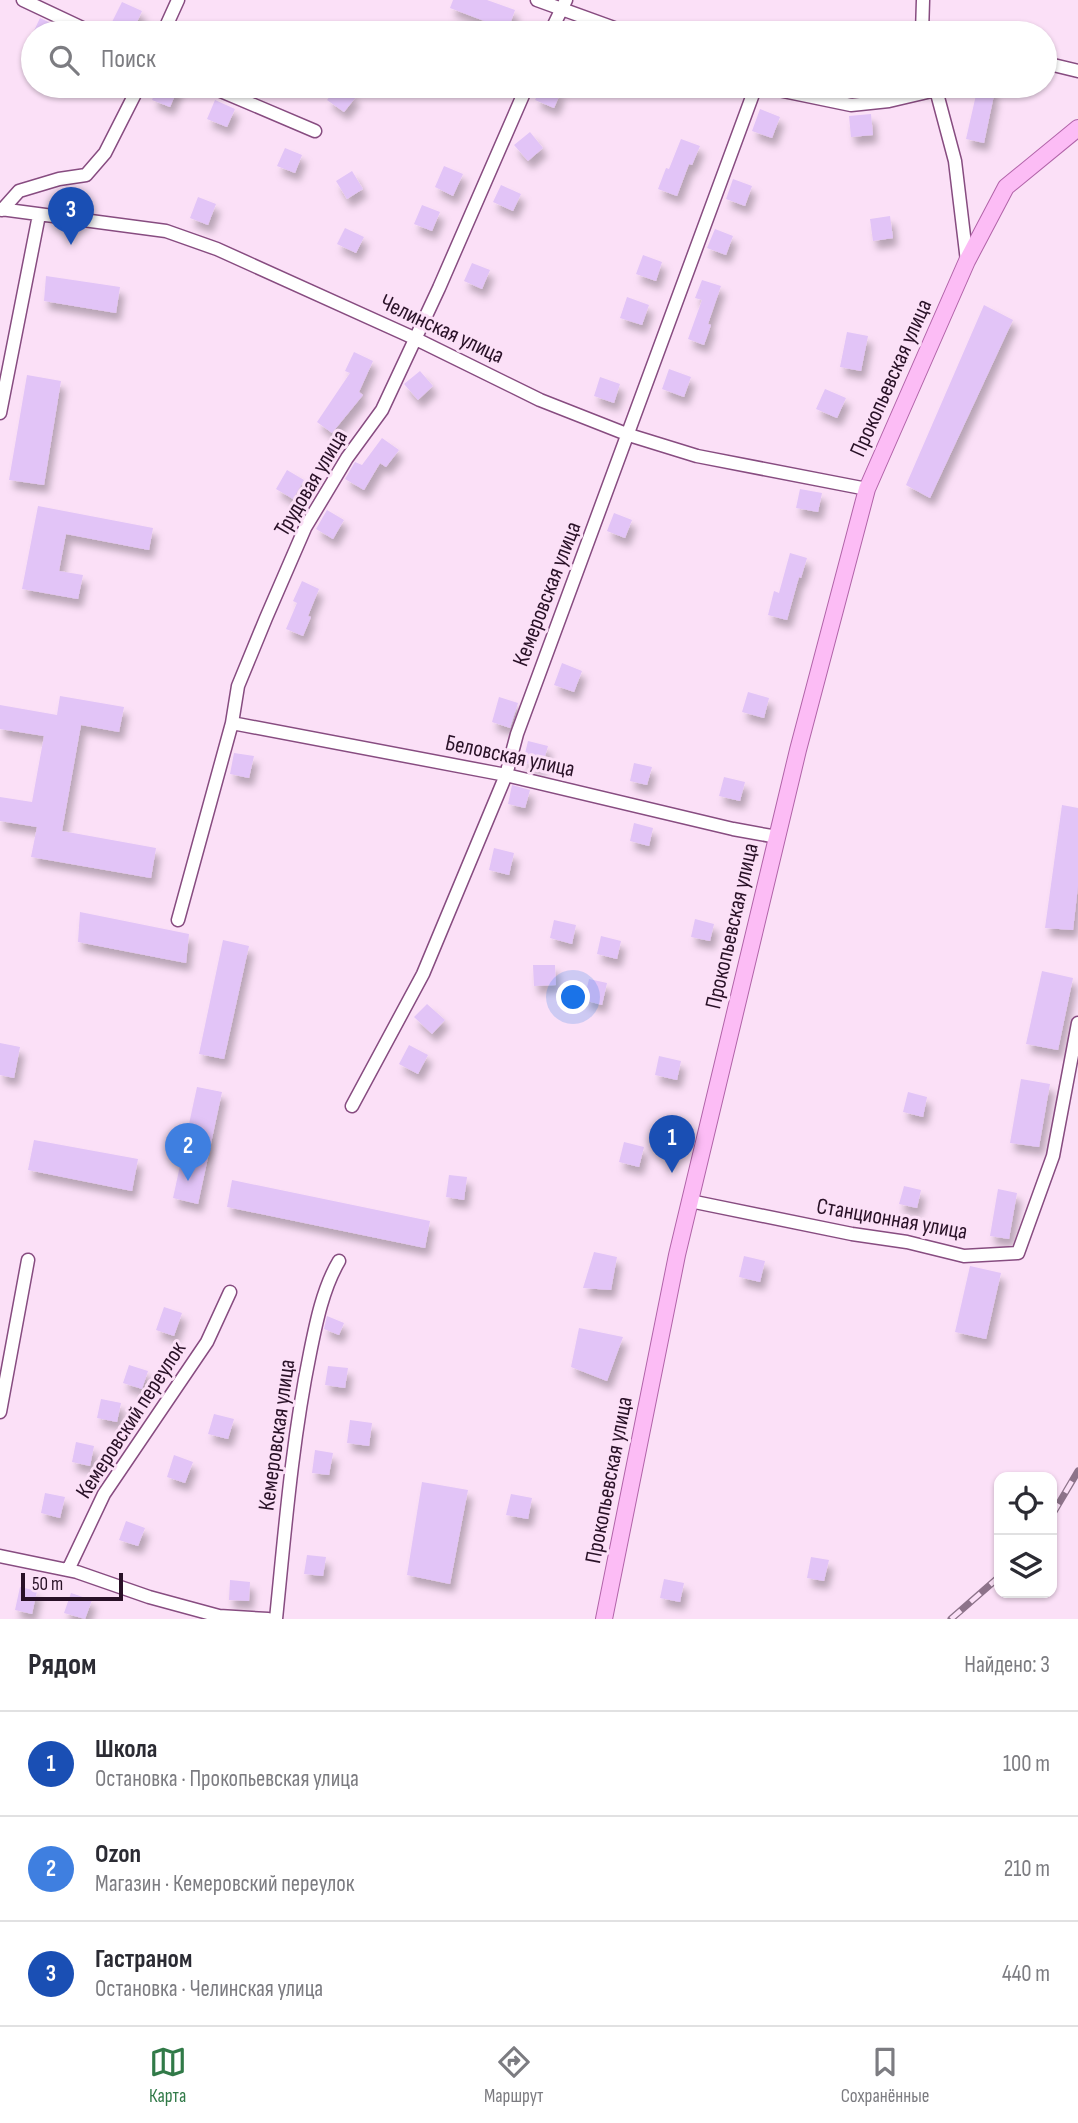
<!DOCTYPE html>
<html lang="ru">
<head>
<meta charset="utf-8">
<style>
  body { margin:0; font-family:"Sofia Sans Condensed",sans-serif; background:#f7f7f7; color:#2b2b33 }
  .controls { position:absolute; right:21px; bottom:21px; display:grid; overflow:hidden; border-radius:14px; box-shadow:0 2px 5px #0004 }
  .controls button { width:63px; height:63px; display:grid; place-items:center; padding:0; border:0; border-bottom:2px solid #e1e1e2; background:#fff; color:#2b2b33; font:35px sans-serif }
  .scale { position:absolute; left:21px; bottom:18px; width:102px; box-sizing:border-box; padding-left:7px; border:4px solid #291127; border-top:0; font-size:19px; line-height:24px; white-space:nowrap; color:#291127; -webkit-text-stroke:5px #fbe0f7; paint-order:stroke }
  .you { position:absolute; left:574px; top:998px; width:24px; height:24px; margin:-18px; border:5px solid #fff; border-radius:50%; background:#1a73e8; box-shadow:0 0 0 10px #1a73e833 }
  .badge { display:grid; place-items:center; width:46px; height:46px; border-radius:50%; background:#317a48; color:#fff; font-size:23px; font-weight:700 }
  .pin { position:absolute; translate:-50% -58px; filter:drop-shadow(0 2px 4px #0008) }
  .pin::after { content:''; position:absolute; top:37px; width:24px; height:21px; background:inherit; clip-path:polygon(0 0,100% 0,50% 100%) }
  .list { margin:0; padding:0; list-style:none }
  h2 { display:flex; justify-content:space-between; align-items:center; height:91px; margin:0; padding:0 28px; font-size:30px }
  h2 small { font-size:23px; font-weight:400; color:#7c7c81 }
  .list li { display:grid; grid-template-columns:46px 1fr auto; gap:21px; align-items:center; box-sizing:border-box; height:105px; padding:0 28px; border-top:2px solid #e1e1e2 }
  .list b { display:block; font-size:26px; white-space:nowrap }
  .list p { margin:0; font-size:23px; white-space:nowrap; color:#7c7c81 }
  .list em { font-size:23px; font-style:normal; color:#7c7c81 }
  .icon { flex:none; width:38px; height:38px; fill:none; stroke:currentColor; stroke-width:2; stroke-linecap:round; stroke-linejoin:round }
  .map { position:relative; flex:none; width:1078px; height:1619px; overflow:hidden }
  .search { position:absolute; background:#fff; box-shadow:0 2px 5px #0004; left:21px; right:21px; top:21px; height:77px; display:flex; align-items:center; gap:18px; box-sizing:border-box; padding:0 24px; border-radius:38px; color:#7c7c81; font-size:26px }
  .sheet { height:406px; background:#fff }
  nav { display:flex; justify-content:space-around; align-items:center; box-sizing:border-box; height:98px; border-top:2px solid #e1e1e2; background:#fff; font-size:19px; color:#7c7c81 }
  nav a { display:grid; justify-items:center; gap:4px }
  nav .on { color:#317a48 }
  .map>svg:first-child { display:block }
  .building { fill:#e2c4f7; filter:url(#shadow) }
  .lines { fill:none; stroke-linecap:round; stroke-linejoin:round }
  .minor-casing { stroke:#874c80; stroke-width:15 }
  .major-casing { stroke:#b163a8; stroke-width:18 }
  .minor { stroke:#fff; stroke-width:12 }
  .major { stroke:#fcbcf5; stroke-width:16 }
  .rail-casing { stroke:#8d738a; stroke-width:7 }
  .rail { stroke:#fbe0f7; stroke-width:4.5; stroke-dasharray:13; stroke-linecap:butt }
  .labels { text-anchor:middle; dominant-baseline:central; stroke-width:6; stroke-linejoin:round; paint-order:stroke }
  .street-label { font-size:23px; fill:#291127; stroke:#fbe0f7 }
</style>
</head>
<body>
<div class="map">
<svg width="1078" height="1619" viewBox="0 0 1078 1619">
  <defs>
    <filter id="shadow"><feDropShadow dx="4.5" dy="8" stdDeviation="3.5" flood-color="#0004"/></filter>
  </defs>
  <rect width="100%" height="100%" fill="#fbe0f7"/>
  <path class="building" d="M453 0H487L515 10 508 30 450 8Z
    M122 2 142 11 133 31 112 22Z
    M40 18 59 27 56 33H33Z
    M729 21 755 33H723Z
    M158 86H179L170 107 152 100Z
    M338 86H342L356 97 344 112 327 100Z
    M542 86 561 92 554 108 535 100Z
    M978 86H993L992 94 994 95 984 143 966 139Z
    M215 100 235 109 227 127 207 119Z
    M760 109 780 117 772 138 752 131Z
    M871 114 873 135 851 137 849 116Z
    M530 132 543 148 528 161 514 145Z
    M681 139 700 146 692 165 689 164 677 196 658 189 666 168 669 169Z
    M285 148 302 155 295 173 277 166Z
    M444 166 463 174 453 196 435 187Z
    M352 171 363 189 347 199 336 181Z
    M733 179 752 186 745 206 726 199Z
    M501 185 521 194 513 211 493 202Z
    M198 197 216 204 208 225 190 218Z
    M422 205 440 212 432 231 414 224Z
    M890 216 893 238 873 241 870 219Z
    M345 228 364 237 356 253 337 244Z
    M715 229 733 236 726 255 707 248Z
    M643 255 662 262 656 281 636 274Z
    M472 263 490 270 482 289 464 281Z
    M46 276 120 287 116 313 44 301Z
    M702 280 721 286 708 324 711 325 704 345 688 339 702 300 695 298Z
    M627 297 649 305 642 325 620 318Z
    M984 305 1013 320 930 498 906 485Z
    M847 332 868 336 861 371 840 367Z
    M354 352 373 361 359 392 363 395 332 433 317 422 350 373 345 371Z
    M669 369 691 377 684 397 662 389Z
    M420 371 433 386 418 400 404 384Z
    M27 375 61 381 44 485 9 480Z
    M600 377 620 384 614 403 594 396Z
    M825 389 846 398 837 418 816 409Z
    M382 438 399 450 386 467 380 463 364 490 345 479 355 462 362 465Z
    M287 470 304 480 293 499 276 489Z
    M800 489 822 493 818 512 796 508Z
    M38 506 153 528 149 550 66 534 59 571 83 575 78 599 22 589Z
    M327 510 344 520 333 539 316 529Z
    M614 513 632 520 625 538 607 531Z
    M790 553 807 558 801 578 799 577 787 620 768 615 774 591 779 593Z
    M302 581 319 589 308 616 311 617 303 636 286 629 297 603 293 601Z
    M562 663 582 671 574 692 554 685Z
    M748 692 769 698 764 718 742 712Z
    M60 696 124 707 119 732 81 725 62 831 156 848 151 878 31 857 37 827 0 821V797L32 802 44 736 0 729V705L57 715Z
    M499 697 518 703 510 728 492 722Z
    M528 741 548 746 542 767 523 762Z
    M234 753 254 756 249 778 230 774Z
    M634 763 652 767 647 785 630 781Z
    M724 777 745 782 740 801 719 796Z
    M512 785 530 790 525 808 508 804Z
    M1062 805 1078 808V886L1073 930 1045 928Z
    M634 823 653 828 649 846 630 841Z
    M494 848 514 853 509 875 489 870Z
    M80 912 189 934 186 963 78 942Z
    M695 919 714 924 710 941 691 937Z
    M554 920 576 925 572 944 550 938Z
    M601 936 621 941 617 959 597 954Z
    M223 940 249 946 224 1059 199 1054Z
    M533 965H555L556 985 534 986Z
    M1042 971 1073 978 1058 1050 1026 1044Z
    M589 979 607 983 602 1005 584 1000Z
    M427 1004 445 1020 432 1034 414 1017Z
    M0 1043 20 1047 14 1078 0 1075Z
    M409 1045 428 1055 418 1074 399 1064Z
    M659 1056 681 1061 677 1080 655 1075Z
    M1021 1079 1050 1084 1039 1147 1010 1143Z
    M197 1087 222 1092 198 1204 173 1198Z
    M908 1092 927 1097 923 1117 903 1112Z
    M34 1140 138 1159 132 1191 28 1170Z
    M624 1142 644 1147 639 1167 619 1162Z
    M449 1175 467 1177 464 1200 446 1197Z
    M232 1180 430 1221 425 1248 227 1207Z
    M904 1186 921 1190 917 1208 899 1204Z
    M998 1189 1017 1193 1009 1239 990 1236Z
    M594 1252 617 1257 611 1290 583 1288Z
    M744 1256 765 1261 760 1282 739 1277Z
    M970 1266 1001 1273 986 1339 955 1332Z
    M164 1307 182 1313 174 1336 156 1330Z
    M327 1316 344 1323 339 1335 324 1329Z
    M579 1328 623 1337 607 1381 571 1367Z
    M129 1365 148 1371 142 1389 123 1383Z
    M328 1366 348 1368 345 1388 325 1385Z
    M101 1399 121 1403 117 1422 97 1418Z
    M214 1414 234 1419 228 1439 208 1434Z
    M350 1420 372 1423 369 1446 347 1443Z
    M76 1442 94 1446 90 1466 72 1462Z
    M315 1450 333 1453 329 1475 312 1473Z
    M174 1455 193 1462 185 1483 167 1477Z
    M422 1482 468 1490 450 1584 407 1575Z
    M45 1493 65 1497 60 1518 41 1513Z
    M511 1494 532 1498 528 1519 506 1515Z
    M126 1521 145 1528 138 1546 119 1540Z
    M307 1555 326 1557 323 1576 304 1574Z
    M811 1557 829 1560 824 1581 807 1578Z
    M664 1579 684 1583 680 1602 660 1598Z
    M230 1580 250 1582 249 1601 229 1600Z
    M20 1587 37 1591 32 1614 15 1610Z
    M71 1593 92 1600 85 1619 64 1613Z"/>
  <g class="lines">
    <g class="minor-casing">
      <path id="minor" d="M23 0 93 33
        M537 0 628 33
        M163 33 178 0
        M550 33 566 0
        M922 33 923 0
        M1045 63 1078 71
        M209 86 315 131
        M759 86 851 105 889 101 936 90
        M935 86 955 161 967 261
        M0 209 166 231 217 249 414 338 540 400 629 435 697 456 867 489
        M2 210 19 191 59 179 86 175 105 153 139 86
        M0 413 39 215
        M232 723 506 775 733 829 777 837
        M178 920 232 723 238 686 266 618 305 528 347 458 382 410 439 288 527 86
        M352 1106 423 974 506 775 517 734 756 86
        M690 1201 852 1234 907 1242 964 1256 1018 1253 1053 1156 1078 1023
        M0 1412 28 1260
        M0 1556 77 1572 149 1597 219 1616 268 1619
        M68 1570 104 1494 207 1342 230 1292
        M276 1619C285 1530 292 1441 310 1353 316 1323 323 1288 339 1261"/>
    </g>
    <g class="major-casing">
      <path id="major" d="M604 1619 677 1255 798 750 867 489 967 261 1006 187 1078 128"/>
    </g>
    <use href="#minor" class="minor"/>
    <use href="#major" class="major"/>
    <g class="rail-casing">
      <path id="rail" d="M1052 1515 1078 1471
        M951 1619 999 1577"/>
    </g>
    <use href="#rail" class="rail"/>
  </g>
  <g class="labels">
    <g class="street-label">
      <text transform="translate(442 329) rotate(25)">Челинская улица</text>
      <text transform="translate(891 378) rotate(-66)">Прокопьевская улица</text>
      <text transform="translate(311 483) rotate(-59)">Трудовая улица</text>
      <text transform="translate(547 594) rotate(-69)">Кемеровская улица</text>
      <text transform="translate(510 756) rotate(12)">Беловская улица</text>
      <text transform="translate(732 926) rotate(-77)">Прокопьевская улица</text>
      <text transform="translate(892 1219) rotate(10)">Станционная улица</text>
      <text transform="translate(131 1420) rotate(-57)">Кемеровский переулок</text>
      <text transform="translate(277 1435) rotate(-82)">Кемеровская улица</text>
      <text transform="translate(609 1480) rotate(-79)">Прокопьевская улица</text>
    </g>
  </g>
</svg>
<div class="controls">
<button><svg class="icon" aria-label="locate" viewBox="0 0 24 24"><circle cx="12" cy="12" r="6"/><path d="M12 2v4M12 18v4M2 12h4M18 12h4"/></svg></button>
<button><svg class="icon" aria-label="layers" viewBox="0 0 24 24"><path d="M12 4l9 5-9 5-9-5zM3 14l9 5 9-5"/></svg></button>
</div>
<div class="scale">50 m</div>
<div class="you"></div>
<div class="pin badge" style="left:672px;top:1173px;background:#1a4fb4">1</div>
<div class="pin badge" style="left:188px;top:1181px;background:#3f7fe0">2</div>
<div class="pin badge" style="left:71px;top:245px;background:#1a4fb4">3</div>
<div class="search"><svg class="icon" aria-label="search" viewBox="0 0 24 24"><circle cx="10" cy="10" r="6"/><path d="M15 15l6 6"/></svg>Поиск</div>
</div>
<section class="sheet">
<h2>Рядом<small>Найдено: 3</small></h2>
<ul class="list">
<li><span class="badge" style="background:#1a4fb4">1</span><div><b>Школа</b><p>Остановка · Прокопьевская улица</p></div><em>100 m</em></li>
<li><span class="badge" style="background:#3f7fe0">2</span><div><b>Ozon</b><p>Магазин · Кемеровский переулок</p></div><em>210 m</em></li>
<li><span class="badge" style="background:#1a4fb4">3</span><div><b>Гастраном</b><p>Остановка · Челинская улица</p></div><em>440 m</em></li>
</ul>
</section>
<nav>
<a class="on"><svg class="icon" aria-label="map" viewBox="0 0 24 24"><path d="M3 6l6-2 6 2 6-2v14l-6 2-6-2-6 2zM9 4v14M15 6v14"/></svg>Карта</a>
<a><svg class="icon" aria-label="directions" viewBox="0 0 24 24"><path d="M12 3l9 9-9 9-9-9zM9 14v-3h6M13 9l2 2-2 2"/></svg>Маршрут</a>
<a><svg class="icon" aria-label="saved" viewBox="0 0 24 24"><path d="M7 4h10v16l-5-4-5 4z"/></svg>Сохранённые</a>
</nav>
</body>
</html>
